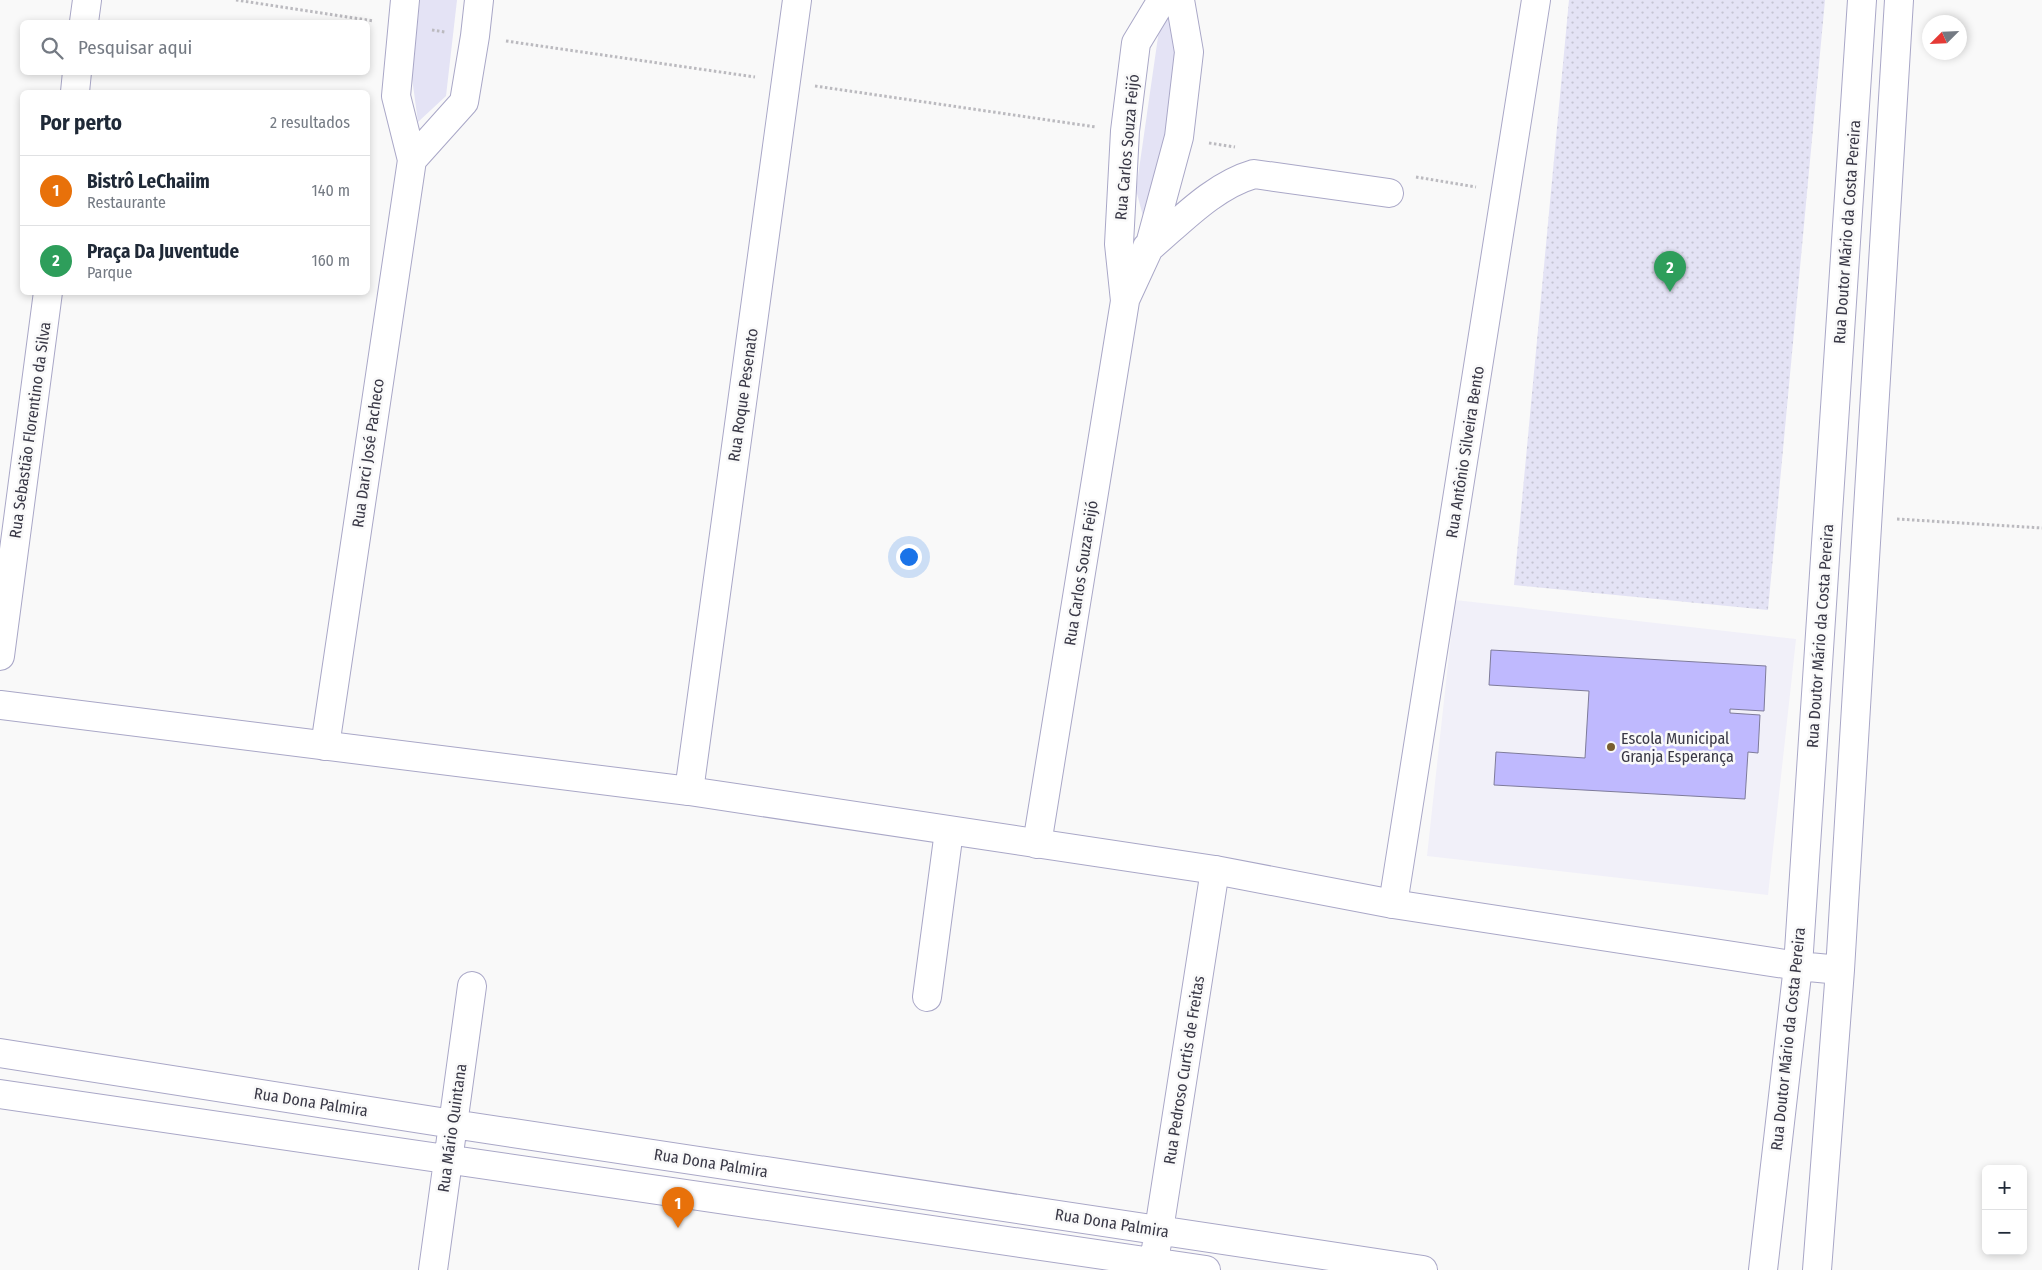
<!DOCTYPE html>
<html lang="pt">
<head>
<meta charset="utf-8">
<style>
  body { margin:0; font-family:"Fira Sans Condensed",sans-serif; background:#f6f6f7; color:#1f2937 }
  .controls { position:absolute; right:15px; bottom:15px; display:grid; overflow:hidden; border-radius:8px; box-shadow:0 2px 8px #0003 }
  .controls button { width:45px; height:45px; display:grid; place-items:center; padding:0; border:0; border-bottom:1px solid #e0e1e3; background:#fff; color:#1f2937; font:25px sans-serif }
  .compass { position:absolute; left:1922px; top:15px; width:45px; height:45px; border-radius:50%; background:#fff; box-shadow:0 2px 8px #0003; rotate:246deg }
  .you { position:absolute; left:908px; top:556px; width:18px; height:18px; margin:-12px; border:4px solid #fff; border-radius:50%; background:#1a73e8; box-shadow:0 0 0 8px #1a73e833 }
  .badge { display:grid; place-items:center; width:32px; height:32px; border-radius:50%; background:#2563eb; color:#fff; font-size:16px; font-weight:700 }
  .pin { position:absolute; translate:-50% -41px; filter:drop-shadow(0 1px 2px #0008) }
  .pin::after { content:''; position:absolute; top:26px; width:18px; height:15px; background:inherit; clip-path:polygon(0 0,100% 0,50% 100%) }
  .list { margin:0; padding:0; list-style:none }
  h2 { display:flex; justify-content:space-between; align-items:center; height:65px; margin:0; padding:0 20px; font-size:21px }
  h2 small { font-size:16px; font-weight:400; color:#747a83 }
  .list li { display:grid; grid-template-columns:32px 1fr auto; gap:15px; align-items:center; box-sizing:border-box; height:70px; padding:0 20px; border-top:1px solid #e0e1e3 }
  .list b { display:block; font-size:19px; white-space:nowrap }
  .list p { margin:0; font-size:16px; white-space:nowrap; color:#747a83 }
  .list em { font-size:16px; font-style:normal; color:#747a83 }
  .icon { flex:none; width:28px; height:28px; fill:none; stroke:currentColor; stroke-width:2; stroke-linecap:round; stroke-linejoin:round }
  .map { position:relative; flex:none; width:2042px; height:1270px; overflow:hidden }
  .search { position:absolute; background:#fff; box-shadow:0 2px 8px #0003; left:20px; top:20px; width:350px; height:55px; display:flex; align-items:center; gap:12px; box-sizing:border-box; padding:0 18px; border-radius:8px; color:#747a83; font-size:19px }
  .panel { position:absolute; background:#fff; box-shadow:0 2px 8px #0003; left:20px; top:90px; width:350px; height:205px; border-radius:8px }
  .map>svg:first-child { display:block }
  .built { fill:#f1f0f9 }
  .grass { fill:#e4e3f5 }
  .park { fill:url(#park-dots) }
  .building { fill:#bfb9fe; stroke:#7e7b9a }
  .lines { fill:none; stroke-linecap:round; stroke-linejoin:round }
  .minor-casing { stroke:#a9a7c7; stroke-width:30 }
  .major-casing { stroke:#a9a7c7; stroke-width:30 }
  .path { stroke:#bbbabf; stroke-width:3; stroke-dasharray:2.5 2.5; stroke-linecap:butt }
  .minor { stroke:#fff; stroke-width:28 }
  .major { stroke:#fff; stroke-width:28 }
  .poi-dot { fill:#795e30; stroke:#f9f9f9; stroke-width:2 }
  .labels { text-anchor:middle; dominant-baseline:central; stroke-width:5; stroke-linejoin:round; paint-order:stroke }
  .street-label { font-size:16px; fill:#393846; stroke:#f9f9f9 }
  .poi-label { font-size:16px; fill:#393846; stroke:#f9f9f9; text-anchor:start }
</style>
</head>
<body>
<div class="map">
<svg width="2042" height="1270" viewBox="0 0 2042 1270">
  <defs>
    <pattern id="park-dots" width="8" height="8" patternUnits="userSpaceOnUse" patternTransform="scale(1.25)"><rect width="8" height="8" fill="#e4e3f5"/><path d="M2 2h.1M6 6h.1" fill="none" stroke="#c4c4d3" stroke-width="1.8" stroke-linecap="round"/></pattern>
  </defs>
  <rect width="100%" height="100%" fill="#f9f9f9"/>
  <path class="built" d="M1455 600 1796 639 1768 895 1427 856Z"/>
  <path class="grass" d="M420 0H457L446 96 418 122 412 78Z
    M1169 10 1176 65 1156 205 1147 231 1136 190 1159 30Z"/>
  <path class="park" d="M1569 0H1825L1768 610 1514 585Z"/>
  <path class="building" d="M1491 650 1766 666 1764 711 1730 709V713L1760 715 1758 753 1748 752 1745 799 1494 785 1496 752 1585 758 1589 691 1489 685Z"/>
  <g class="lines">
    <g class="minor-casing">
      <path id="minor" d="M84 22 87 0
        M75 92 77 72
        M412 160 464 102 475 36 479 0
        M1147 247 1149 248C1181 221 1213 186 1254 174L1389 193
        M1125 300 1149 248 1179 137 1189 52 1180 0
        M0 656 48 292
        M325 746 412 160 396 96 405 0
        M689 791 797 0
        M1037 844 1125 301 1119 244 1125 131 1136 43 1162 0
        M1393 904 1536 0
        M927 997 949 831
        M0 1053 453 1124 1423 1270
        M0 1094 1206 1270
        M1156 1249 1215 870
        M433 1270 472 986"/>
    </g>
    <g class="major-casing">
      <path id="major" d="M0 705 689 791 1215 870 1393 904 1798 966 1840 970
        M1763 1270 1798 966 1862 0
        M1817 1270 1840 970 1899 0"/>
    </g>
    <path class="path" d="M236 0 374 21
      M432 30 445 32
      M506 41 755 77
      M815 86 1096 127
      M1209 143 1235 147
      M1416 177 1476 187
      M1897 519 2042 528"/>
    <use href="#minor" class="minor"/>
    <use href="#major" class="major"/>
  </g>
  <circle class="poi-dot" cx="1611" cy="747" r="5"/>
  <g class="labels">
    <g class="street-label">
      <text transform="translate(1127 147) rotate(-85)">Rua Carlos Souza Feijó</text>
      <text transform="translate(1847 232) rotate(-86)">Rua Doutor Mário da Costa Pereira</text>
      <text transform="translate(743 395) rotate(-82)">Rua Roque Pesenato</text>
      <text transform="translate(30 430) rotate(-82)">Rua Sebastião Florentino da Silva</text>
      <text transform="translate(1465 452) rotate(-81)">Rua Antônio Silveira Bento</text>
      <text transform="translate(368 453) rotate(-82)">Rua Darci José Pacheco</text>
      <text transform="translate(1081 573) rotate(-81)">Rua Carlos Souza Feijó</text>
      <text transform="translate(1820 636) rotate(-86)">Rua Doutor Mário da Costa Pereira</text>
      <text transform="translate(1788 1039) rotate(-84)">Rua Doutor Mário da Costa Pereira</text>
      <text transform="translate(1184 1070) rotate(-81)">Rua Pedroso Curtis de Freitas</text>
      <text transform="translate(311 1102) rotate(9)">Rua Dona Palmira</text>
      <text transform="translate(452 1128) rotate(-82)">Rua Mário Quintana</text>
      <text transform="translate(711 1163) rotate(9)">Rua Dona Palmira</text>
      <text transform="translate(1112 1223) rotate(9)">Rua Dona Palmira</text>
    </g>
    <g class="poi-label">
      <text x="1621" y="738">Escola Municipal<tspan x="1621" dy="18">Granja Esperança</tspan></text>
    </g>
  </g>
</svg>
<div class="controls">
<button>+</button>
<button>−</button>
</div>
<svg class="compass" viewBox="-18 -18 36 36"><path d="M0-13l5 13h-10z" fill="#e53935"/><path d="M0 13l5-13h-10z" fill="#747a83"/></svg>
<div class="you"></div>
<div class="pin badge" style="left:678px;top:1228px;background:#e8710a">1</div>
<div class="pin badge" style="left:1670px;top:292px;background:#2e9e5b">2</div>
<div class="search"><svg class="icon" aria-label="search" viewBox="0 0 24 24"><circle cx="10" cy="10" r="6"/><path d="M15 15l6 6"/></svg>Pesquisar aqui</div>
<section class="panel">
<h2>Por perto<small>2 resultados</small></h2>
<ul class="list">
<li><span class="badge" style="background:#e8710a">1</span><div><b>Bistrô LeChaiim</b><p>Restaurante</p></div><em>140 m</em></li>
<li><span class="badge" style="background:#2e9e5b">2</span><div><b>Praça Da Juventude</b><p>Parque</p></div><em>160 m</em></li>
</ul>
</section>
</div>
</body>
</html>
